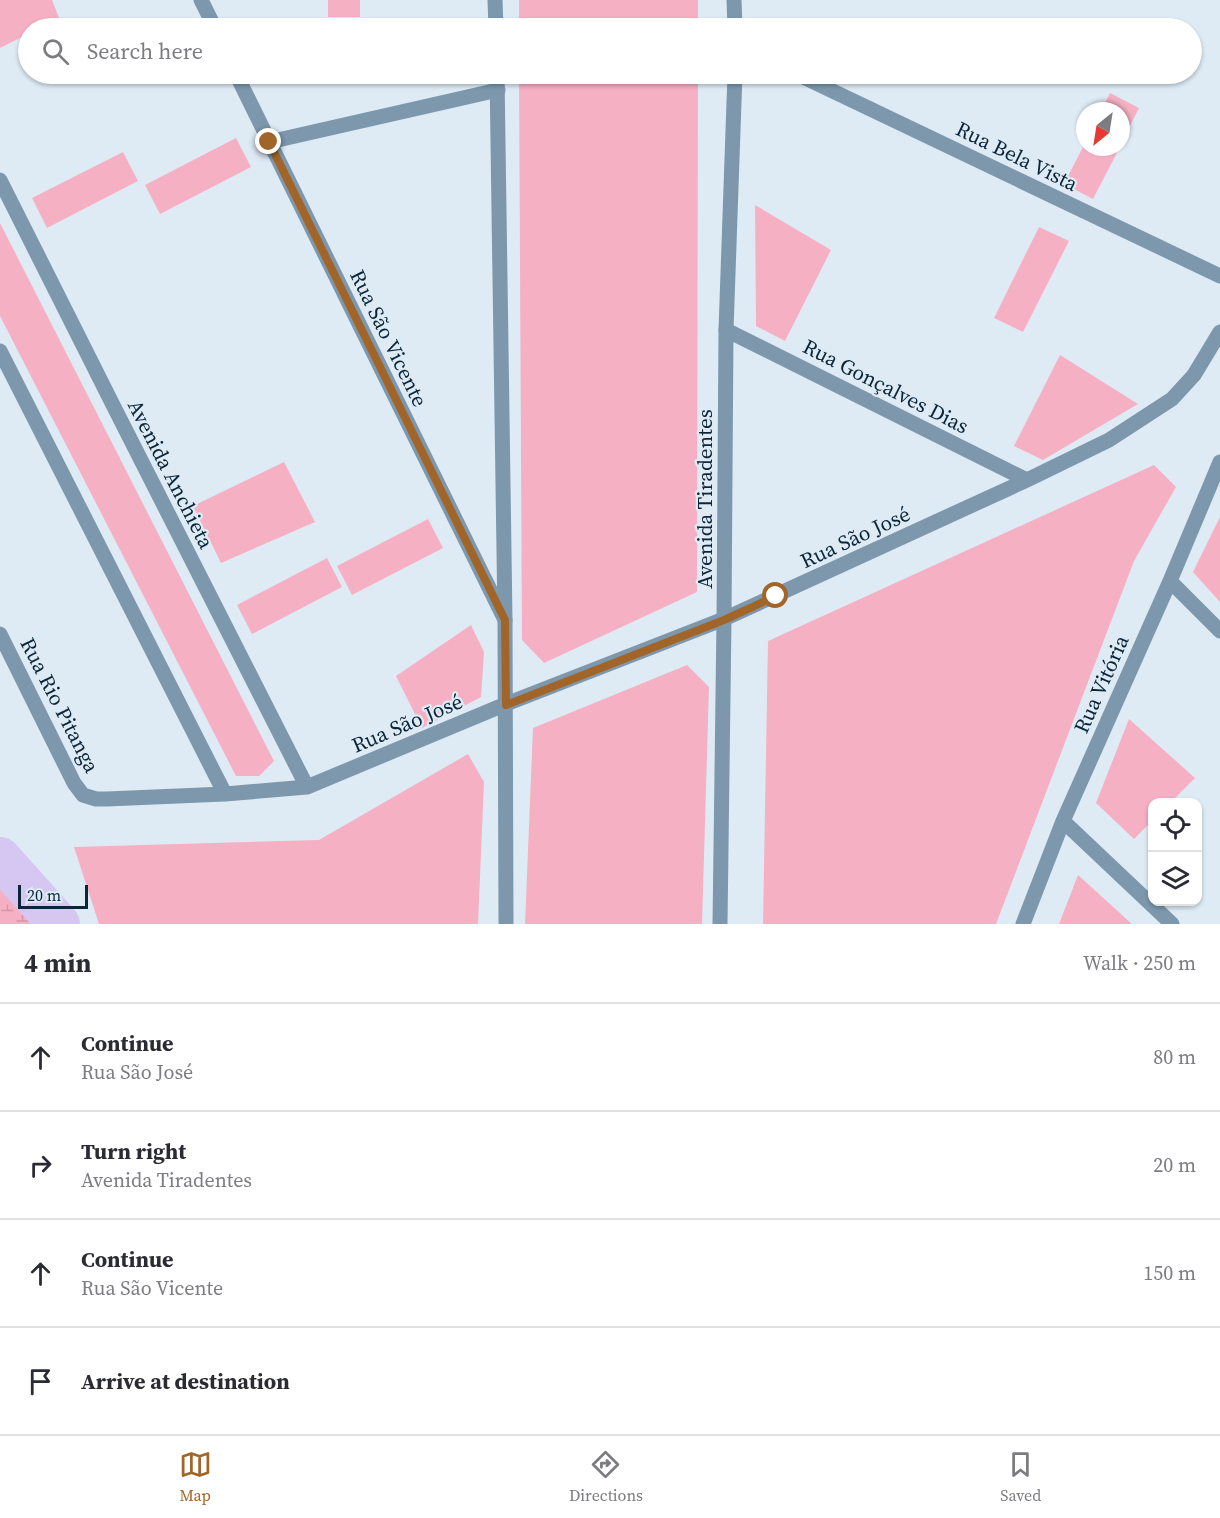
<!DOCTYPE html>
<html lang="en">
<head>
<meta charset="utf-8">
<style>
  body { margin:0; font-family:"Source Serif 4",serif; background:#f2f2f3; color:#2b2b33 }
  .controls { position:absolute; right:18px; bottom:18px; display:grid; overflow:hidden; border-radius:12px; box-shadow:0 2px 4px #0004 }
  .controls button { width:54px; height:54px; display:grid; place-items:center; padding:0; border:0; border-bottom:2px solid #e1e1e2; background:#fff; color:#2b2b33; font:30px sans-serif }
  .compass { position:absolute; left:1076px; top:102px; width:54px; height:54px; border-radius:50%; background:#fff; box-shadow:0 2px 4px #0004; rotate:210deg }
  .scale { position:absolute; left:18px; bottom:15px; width:70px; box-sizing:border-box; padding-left:6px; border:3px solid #0b2639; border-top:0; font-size:16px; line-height:21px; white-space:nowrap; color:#0b2639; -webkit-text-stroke:4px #deebf5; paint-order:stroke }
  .stop { position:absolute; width:18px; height:18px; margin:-14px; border:4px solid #a26529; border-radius:50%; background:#fff }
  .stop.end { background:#a26529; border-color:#fff; box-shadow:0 2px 6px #0008 }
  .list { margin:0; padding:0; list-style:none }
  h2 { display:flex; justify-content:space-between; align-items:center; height:78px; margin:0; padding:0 24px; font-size:26px }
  h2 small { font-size:20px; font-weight:400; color:#7c7c81 }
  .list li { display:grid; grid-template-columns:39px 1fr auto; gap:18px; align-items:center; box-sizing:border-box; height:108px; padding:0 24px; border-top:2px solid #e1e1e2 }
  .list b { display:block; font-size:22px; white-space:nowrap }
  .list p { margin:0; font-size:20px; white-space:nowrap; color:#7c7c81 }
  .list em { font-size:20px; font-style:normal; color:#7c7c81 }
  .icon { flex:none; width:33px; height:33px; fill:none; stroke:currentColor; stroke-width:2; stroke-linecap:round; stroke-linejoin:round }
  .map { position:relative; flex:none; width:1220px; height:924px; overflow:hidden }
  .search { position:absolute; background:#fff; box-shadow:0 2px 4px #0004; left:18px; right:18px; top:18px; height:66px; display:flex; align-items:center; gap:15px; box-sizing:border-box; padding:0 21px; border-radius:33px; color:#7c7c81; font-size:22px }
  .sheet { height:510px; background:#fff }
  nav { display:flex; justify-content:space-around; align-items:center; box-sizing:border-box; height:84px; border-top:2px solid #e1e1e2; background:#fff; font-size:16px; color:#7c7c81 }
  nav a { display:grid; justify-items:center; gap:3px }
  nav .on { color:#a26529 }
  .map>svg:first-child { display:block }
  .green { fill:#f6b0c3 }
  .wetland { fill:url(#wetland-marsh) }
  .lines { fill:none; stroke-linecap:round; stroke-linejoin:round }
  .river { stroke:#d6c6f2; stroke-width:42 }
  .minor { stroke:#7d98ad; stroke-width:15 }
  .tertiary { stroke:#7d98ad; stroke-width:15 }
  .route { stroke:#a26529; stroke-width:8 }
  .labels { text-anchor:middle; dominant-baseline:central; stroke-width:4.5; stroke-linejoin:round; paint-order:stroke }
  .street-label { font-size:21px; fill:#0b2639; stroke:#deebf5 }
</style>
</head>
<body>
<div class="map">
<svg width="1220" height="924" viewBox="0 0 1220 924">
  <defs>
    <pattern id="wetland-marsh" width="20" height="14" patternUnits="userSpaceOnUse" patternTransform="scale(1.5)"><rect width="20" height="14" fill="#f6b0c3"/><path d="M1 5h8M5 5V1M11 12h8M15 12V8" fill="none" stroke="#d297a8"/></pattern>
  </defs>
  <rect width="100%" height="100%" fill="#deebf5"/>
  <path class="green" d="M0 0H52L59 18 38 28H28V34L0 48Z
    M328 0H360V17H328Z
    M519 0H698V28H519Z
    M519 74H698L697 592 544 663 522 640Z
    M1110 93 1139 108 1121 144V111H1101Z
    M236 138 251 167 160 214 145 185Z
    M1085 143V147H1120L1093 199 1064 184Z
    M123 152 138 181 47 228 32 198Z
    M755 205 831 250 785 341 756 326Z
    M0 223 274 761 259 776H236L0 316Z
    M1039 227 1069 241 1023 332 994 318Z
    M1060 355 1138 404 1043 460 1014 446Z
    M284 462 315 522 221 563 193 506Z
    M1154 465 1176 487 1134 561 996 924H763L768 641Z
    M1220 517V602L1193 572Z
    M428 519 443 548 352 595 337 566Z
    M327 558 342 587 252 634 237 605Z
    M471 625 484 652 481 697 422 728 396 676Z
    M687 665 709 687 702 924H525L533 728Z
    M1129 719 1195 778 1171 802H1152V821L1134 839 1096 803Z
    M468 754 484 782 478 924H99L74 847 319 840Z
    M1078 875 1132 924H1059Z"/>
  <path class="wetland" d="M0 837 29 866 71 924H0Z"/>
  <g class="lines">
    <path class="river" d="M0 858 59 924"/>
    <path class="minor" d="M201 0 215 28
      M236 74 505 620
      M797 74 1220 276
      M269 142 498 90
      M0 180 113 405 307 787
      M726 330 1027 480
      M0 351 225 794
      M1170 581 1220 631
      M0 634 74 783 83 795 96 799H107L225 794 307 787 506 704 724 619 1027 480 1109 440 1172 399 1194 375 1220 332
      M1063 821 1172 924
      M1023 924 1063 821 1170 581 1220 462"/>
    <path class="tertiary" d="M495 0 496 28
      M734 0 735 28
      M497 74 505 620 506 924
      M720 924 724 619 726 330 735 74"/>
  </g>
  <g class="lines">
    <path class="route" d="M269 142 505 620 506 705 724 620 776 596"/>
  </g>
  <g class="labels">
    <g class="street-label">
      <text transform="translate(1017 156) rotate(26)">Rua Bela Vista</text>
      <text transform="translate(389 338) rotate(64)">Rua São Vicente</text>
      <text transform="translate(886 386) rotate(27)">Rua Gonçalves Dias</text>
      <text transform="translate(171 474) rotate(63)">Avenida Anchieta</text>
      <text transform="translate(704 499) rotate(-90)">Avenida Tiradentes</text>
      <text transform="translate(855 537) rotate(-25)">Rua São José</text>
      <text transform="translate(1101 684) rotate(-66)">Rua Vitória</text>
      <text transform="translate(60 705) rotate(63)">Rua Rio Pitanga</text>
      <text transform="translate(407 723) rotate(-23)">Rua São José</text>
    </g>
  </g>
</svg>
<div class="controls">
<button><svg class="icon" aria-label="locate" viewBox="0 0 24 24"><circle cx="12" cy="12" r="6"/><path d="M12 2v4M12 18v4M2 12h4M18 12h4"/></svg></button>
<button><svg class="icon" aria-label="layers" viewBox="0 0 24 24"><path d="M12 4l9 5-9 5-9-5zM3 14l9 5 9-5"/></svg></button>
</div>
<svg class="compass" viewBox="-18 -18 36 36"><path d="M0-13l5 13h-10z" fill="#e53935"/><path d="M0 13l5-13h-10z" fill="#7c7c81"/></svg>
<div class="scale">20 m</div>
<div class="stop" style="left:776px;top:596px"></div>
<div class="stop end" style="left:269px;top:142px"></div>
<div class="search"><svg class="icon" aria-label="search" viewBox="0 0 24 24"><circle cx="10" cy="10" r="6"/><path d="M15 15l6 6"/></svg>Search here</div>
</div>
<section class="sheet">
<h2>4 min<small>Walk · 250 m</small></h2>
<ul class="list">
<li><svg class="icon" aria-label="ahead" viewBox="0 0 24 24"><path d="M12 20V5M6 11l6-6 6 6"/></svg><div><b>Continue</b><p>Rua São José</p></div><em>80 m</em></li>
<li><svg class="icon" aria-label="right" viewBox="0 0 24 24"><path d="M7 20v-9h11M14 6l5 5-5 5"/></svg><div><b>Turn right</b><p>Avenida Tiradentes</p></div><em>20 m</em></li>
<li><svg class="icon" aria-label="ahead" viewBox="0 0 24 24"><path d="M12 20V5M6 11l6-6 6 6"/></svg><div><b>Continue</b><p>Rua São Vicente</p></div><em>150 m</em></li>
<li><svg class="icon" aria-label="arrive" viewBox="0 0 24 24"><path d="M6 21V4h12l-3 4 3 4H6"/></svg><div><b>Arrive at destination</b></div></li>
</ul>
</section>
<nav>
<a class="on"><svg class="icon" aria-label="map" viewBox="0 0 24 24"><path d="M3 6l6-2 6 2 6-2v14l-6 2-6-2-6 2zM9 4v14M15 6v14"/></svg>Map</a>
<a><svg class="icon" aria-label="directions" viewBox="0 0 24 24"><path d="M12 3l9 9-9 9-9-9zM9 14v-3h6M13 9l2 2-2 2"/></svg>Directions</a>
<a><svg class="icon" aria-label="saved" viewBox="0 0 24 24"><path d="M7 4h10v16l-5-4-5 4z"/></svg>Saved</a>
</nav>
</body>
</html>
